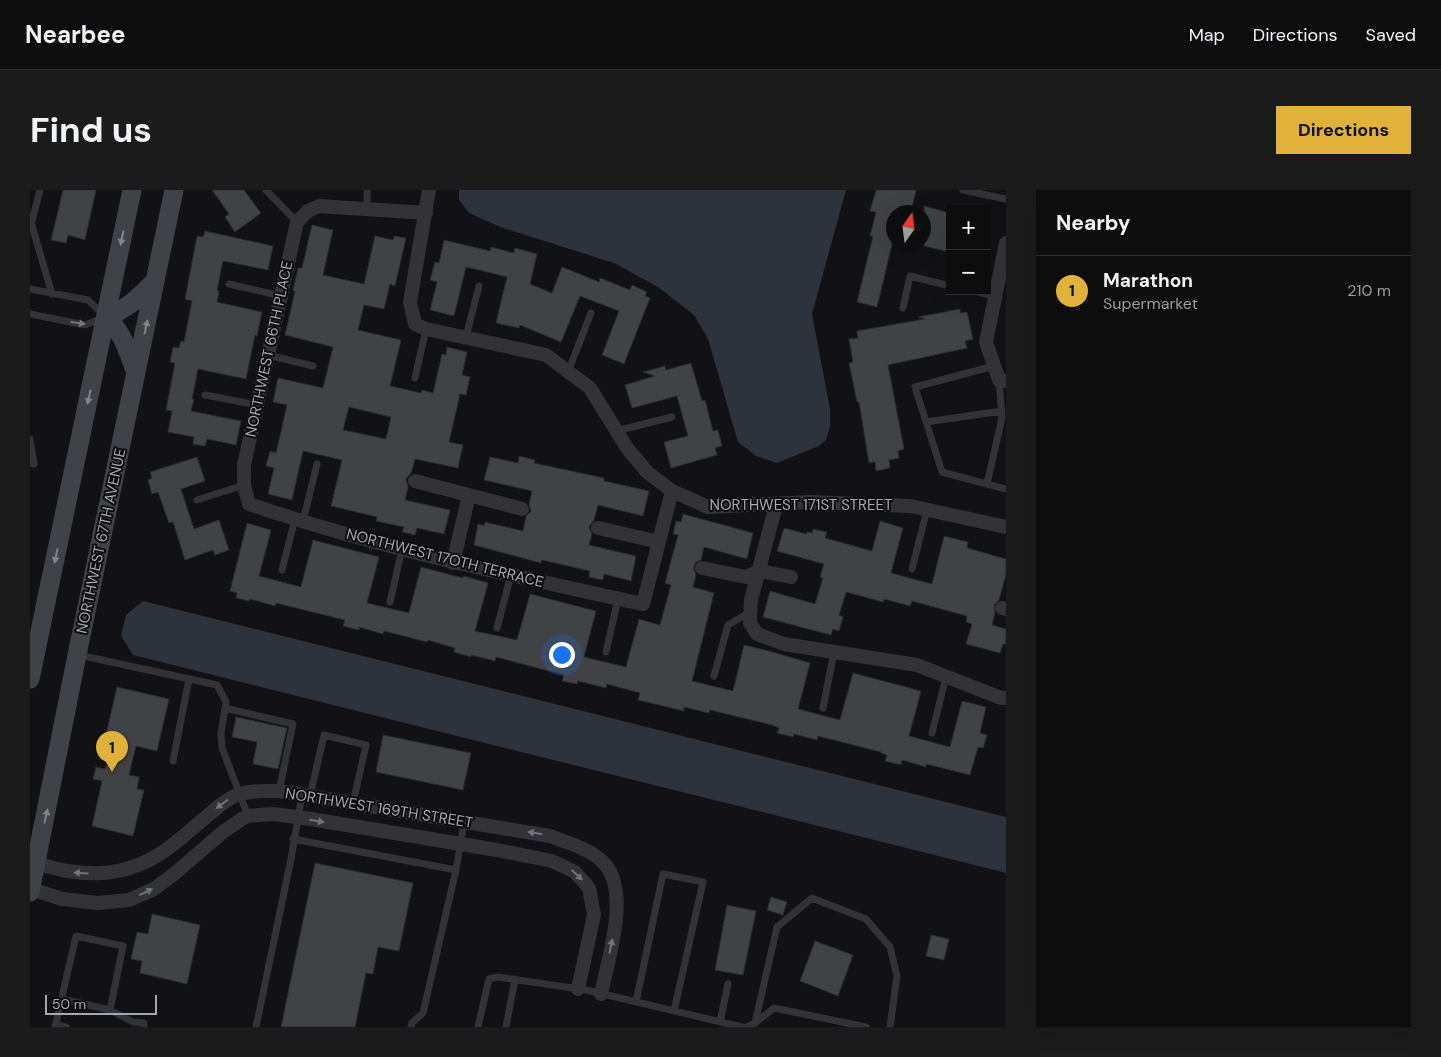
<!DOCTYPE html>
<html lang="en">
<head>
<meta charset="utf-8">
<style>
  body { margin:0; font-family:"DM Sans",sans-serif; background:#1c1b1c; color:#f1f3f6 }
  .controls { position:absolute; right:15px; top:15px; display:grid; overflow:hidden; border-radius:0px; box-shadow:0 5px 20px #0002 }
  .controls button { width:45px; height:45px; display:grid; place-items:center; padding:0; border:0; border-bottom:1px solid #2e2d2e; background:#0e0d0e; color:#f1f3f6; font:25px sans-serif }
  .compass { position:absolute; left:856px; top:15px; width:45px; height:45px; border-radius:50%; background:#0e0d0e; box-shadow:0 5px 20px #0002; rotate:14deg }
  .scale { position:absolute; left:15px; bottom:12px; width:112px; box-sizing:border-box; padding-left:5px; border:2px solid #a4a8b2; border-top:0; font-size:14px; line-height:18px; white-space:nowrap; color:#a4a8b2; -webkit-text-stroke:4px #0d0d0e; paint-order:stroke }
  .you { position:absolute; left:531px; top:464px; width:18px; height:18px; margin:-12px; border:4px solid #fff; border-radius:50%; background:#1a73e8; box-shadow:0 0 0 8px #1a73e833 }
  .badge { display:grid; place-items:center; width:32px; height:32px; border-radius:50%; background:#e1b23b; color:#111; font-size:16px; font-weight:700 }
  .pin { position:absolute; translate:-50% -41px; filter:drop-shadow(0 1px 2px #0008) }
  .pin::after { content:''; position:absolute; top:26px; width:18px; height:15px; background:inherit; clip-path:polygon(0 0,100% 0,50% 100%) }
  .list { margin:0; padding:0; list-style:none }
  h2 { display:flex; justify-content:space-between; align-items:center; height:65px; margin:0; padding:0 20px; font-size:21px }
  h2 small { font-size:16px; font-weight:400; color:#9b9c9e }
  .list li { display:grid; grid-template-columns:32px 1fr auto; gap:15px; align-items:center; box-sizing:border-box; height:70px; padding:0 20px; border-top:1px solid #2e2d2e }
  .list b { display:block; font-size:19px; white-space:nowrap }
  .list p { margin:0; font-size:16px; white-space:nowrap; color:#9b9c9e }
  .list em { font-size:16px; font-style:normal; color:#9b9c9e }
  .map { position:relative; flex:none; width:976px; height:837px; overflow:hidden; border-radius:0px }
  header { display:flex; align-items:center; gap:30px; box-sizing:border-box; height:70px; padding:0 25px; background:#0e0d0e; border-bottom:1px solid #2e2d2e }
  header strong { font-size:24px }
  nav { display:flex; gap:28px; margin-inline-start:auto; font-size:18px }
  .intro { display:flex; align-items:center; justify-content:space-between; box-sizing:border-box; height:120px; padding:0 30px }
  h1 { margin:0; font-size:35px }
  .button { padding:12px 22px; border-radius:0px; background:#e1b23b; color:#111; font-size:18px; font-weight:700 }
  main { display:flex; gap:30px; padding:0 30px }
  aside { flex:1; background:#0e0d0e; border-radius:0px; box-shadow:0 5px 20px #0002 }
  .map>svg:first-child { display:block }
  .water { fill:#2c333a }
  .building { fill:#414246; stroke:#2c2c2f; fill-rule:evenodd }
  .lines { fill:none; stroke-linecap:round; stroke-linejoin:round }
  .service { stroke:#333337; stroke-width:7 }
  .minor { stroke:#333337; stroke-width:14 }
  .secondary { stroke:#414247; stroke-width:19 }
  .oneway { fill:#81848d }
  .oneway2 { fill:#71737b }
  .labels { text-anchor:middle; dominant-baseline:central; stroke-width:4; stroke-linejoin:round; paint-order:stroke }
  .street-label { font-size:15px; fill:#a4a8b2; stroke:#0d0d0e }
</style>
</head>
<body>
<header>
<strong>Nearbee</strong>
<nav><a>Map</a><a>Directions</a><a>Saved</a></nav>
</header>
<div class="intro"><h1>Find us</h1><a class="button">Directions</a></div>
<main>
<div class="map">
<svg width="976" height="837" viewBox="0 0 976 837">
  <rect width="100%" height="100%" fill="#121113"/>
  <path class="water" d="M429 0H816L782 124 800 219V237L796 250 789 256 747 273 726 266 708 252 678 149 664 125 628 97 584 73 470 37 439 23 429 10Z
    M113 411 976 627V683L103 465 91 446 96 425Z"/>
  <path class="building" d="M33 0H66L55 50 38 45 36 53 21 50Z
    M182 0H214L231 23 205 42 195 27 199 24Z
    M846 0H886L881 22H864V46L847 117 827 112 843 46H840L846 22 840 21Z
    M894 16 920 23V62L894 56Z
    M282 35 303 40 293 85 334 94 345 46 363 50 364 46 376 48 365 96 360 94 354 119 334 115 328 140 371 150 360 196 391 203 392 200 403 203 412 164 416 165 417 157 437 162 432 185 440 187 436 205 430 204 419 252 433 255 428 278 385 269 381 283 376 289 378 297 375 310 420 320 414 344 387 338 385 345 372 342 374 337 346 331 347 327 301 316 312 270 273 261 262 310 238 304 244 278 236 276 240 261 246 263 257 215 243 212 248 188 293 198 303 157 255 145 265 101 263 100 268 78H272ZM319 217 361 227 356 249 313 240Z
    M175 41 243 56 238 80 193 71 187 100 189 101 187 112 232 122 227 146 225 145 216 189 168 179 162 209H164L161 221 211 231 206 255 177 249 175 256 163 254 164 247 138 242 142 221 136 220 145 173 140 172 143 157 149 158 151 151 154 152 162 111 155 109 167 46 173 47Z
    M414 50 460 61 461 57 484 63 485 58 507 64 500 94 522 103 532 77 569 92 570 88 600 100 602 95 617 102 615 106 620 108 594 174 572 165 589 121 550 106 531 152 490 135 489 138 466 133 477 87 449 80 436 77 424 126 400 120 407 92 400 90 405 72 409 73Z
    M930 119V123L937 122 943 149 935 151 937 158 858 175 874 259 868 261 869 268 859 270 860 278 846 281 845 272 839 273 829 212H827L819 173 823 172 819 149 828 148 827 141 895 129 888 127Z
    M661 173 672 211 675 210 683 241 688 240 692 256 685 258 687 265 641 278 634 252 658 246 647 206 602 218 595 195 625 186 613 182 635 176 636 180Z
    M489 266 505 270 504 273 574 288V291L619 301 613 326 568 315 564 330 559 337 562 344 559 355 606 366 601 391 574 384 573 390 559 387 560 381 512 370 511 373 444 355 448 334 454 336 455 332 493 341 496 326 501 321 499 314 502 301 454 290 460 267 488 273Z
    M167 267 175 291 151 299 164 339 189 330 199 360 185 365 183 360 155 370 143 332 139 333 128 302 122 304 118 290 122 288 120 282Z
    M653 324 723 343 717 369 674 357 671 370 666 372 664 376V380L666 385 663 397 684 403 662 491 703 501 714 455 739 461 780 473 768 519 810 530 823 483 891 501 879 546 920 557 932 511 956 517 950 543 957 545 953 558 948 557 940 585 896 574V577L872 570 871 575 855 571 857 565 851 563V562L788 546 787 550 764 544 763 547 747 543 749 538 742 535 680 520 679 523 654 517V521L608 510 610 503 577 494 576 498 548 491 547 494 532 491 534 485 466 467 465 471 441 465V467L424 462 425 458 398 450 397 452 354 441 353 444 329 437V440L313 436 315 430 246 413 245 416 220 409 219 411 206 408 207 403 200 401 217 333 241 340 229 386 271 397 283 350 349 367 337 413 379 423 391 377 433 388 434 386 458 393 445 441 487 450 500 404 566 421 554 467 596 477 609 429 630 435 641 395 635 393 648 345 643 344 646 331 651 332Z
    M850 331 873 338 861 383 902 394 914 346 938 352 937 358 976 369V384L969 410 964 415 965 423 962 435 976 439V454H973L970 463 936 454 942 434 936 432 937 426 882 411 880 416 854 409 853 412 816 402 809 425 813 427 809 441 803 439 801 445 733 427 740 401 785 414 793 388 790 387 794 374 747 361 754 338 776 344 777 342 782 343 783 339 797 342 795 348 842 361Z
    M87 497 139 509 127 561 106 556 99 585 109 587 107 599 114 600 103 646 62 636 72 591 63 589 66 577 75 579 82 551 75 549Z
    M206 527 257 538 248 579 223 574 227 552 202 547Z
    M353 545 441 563 433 600 346 582Z
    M285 673 383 693 369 761 348 757 343 784 336 783 325 837H251Z
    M741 707 757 712 753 725 737 720Z
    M697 715 726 721 713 785 685 780Z
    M122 724 170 735 157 794 110 783 112 771 101 769 107 742 118 744Z
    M901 745 919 749 914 770 896 766Z
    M785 751 823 765 808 806 770 791Z"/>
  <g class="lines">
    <path class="service" d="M236 0 267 32
      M337 0V19
      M933 0 976 9
      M0 29 22 104
      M2 31 10 0
      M199 94 251 106
      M0 99 58 110 76 127 55 135 0 124
      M943 101 965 106
      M873 118 880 86 920 96
      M436 147 449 96
      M238 165 283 176
      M964 176 885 197 912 282 976 299
      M538 182 561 123
      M385 188 396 139
      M175 205 227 215
      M896 232 972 221
      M586 241 642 227
      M0 249 4 274 0 273
      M957 294 972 228 969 190
      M167 310 214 295
      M273 331 287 274
      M882 379 897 320
      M252 380 265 329
      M360 412 372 359
      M467 438 481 385
      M576 462 588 409
      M49 465 187 495 196 512 191 543 192 558 218 626
      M684 486 698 435 720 422
      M195 518 263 534 249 601
      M793 518 804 462
      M902 543 916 487
      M143 571 159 489
      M280 606 294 545 336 555 323 613
      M263 649 426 680
      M32 809 80 820 103 832 114 833V837
      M606 812 633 684 673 692 644 821
      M690 832 698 794
      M725 833 747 737 782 708 836 729 860 757 867 786 860 837
      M26 835 36 837
      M25 837 46 746 93 756 80 820
      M226 837 261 669 272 605
      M381 837 382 833 393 823 426 680 434 632
      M448 837 459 789 468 787 556 800 712 837
      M476 837 485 789
      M717 837 725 833 744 818 836 837"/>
    <path class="minor" d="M399 0 380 112 385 134 396 139 516 165 560 198 597 258 617 282 642 301 678 317 780 312 880 316 976 337
      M396 23 289 16 278 21 267 32 214 275V295L219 314C347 358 481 385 613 414L642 301
      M976 53 956 152 969 190 976 191
      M385 291 492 319
      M746 315 721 410 720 433 727 444 754 454 887 475 971 508H976
      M568 338 629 352
      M423 373 439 305
      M672 378 716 387 730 381 761 387
      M972 418 976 419
      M6 673C49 687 89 689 128 665 143 656 157 643 170 632 183 622 195 608 211 604 223 600 236 601 249 601L520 646C538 653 558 658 572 671 602 699 578 769 571 804
      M1 699 32 709 68 713 99 710 124 699 144 684 193 642 212 629 218 626 229 625 244 624 281 629 467 660 522 671 545 682 559 698 564 725 548 799"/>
    <path class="secondary" d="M106 183C98 162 93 142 76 127 98 119 109 107 125 91
      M0 489 102 0
      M0 702 47 465 144 0"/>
  </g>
  <defs><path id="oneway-solid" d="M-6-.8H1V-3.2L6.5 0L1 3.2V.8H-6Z" transform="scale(1.25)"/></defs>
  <g class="oneway">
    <use href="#oneway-solid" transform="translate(92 48) rotate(102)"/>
    <use href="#oneway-solid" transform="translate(116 137) rotate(-78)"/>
    <use href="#oneway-solid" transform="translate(59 207) rotate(102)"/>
    <use href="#oneway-solid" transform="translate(26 366) rotate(102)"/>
    <use href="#oneway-solid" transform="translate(16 626) rotate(-78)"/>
  </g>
  <g class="oneway2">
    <use href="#oneway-solid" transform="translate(48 133) rotate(9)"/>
    <use href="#oneway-solid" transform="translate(192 614) rotate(143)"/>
    <use href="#oneway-solid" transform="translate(287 631) rotate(9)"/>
    <use href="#oneway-solid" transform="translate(505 643) rotate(-171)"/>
    <use href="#oneway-solid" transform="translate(51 683) rotate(-177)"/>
    <use href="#oneway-solid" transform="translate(547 685) rotate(43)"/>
    <use href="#oneway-solid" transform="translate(116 702) rotate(-25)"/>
    <use href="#oneway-solid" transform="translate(581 756) rotate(-78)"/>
  </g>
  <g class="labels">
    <g class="street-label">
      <text transform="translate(239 159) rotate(-78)">NORTHWEST 66TH PLACE</text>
      <text x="771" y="315">NORTHWEST 171ST STREET</text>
      <text transform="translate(71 351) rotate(-78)">NORTHWEST 67TH AVENUE</text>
      <text transform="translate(415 368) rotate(14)">NORTHWEST 17OTH TERRACE</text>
      <text transform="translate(349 618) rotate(9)">NORTHWEST 169TH STREET</text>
    </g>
  </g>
</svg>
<div class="controls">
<button>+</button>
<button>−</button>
</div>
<svg class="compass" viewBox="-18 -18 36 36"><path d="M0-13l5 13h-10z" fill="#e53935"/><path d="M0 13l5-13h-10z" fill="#9b9c9e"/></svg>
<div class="scale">50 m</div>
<div class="you"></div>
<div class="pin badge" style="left:82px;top:582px">1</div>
</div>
<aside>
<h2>Nearby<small></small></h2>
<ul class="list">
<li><span class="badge">1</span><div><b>Marathon</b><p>Supermarket</p></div><em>210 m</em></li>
</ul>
</aside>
</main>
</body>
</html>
